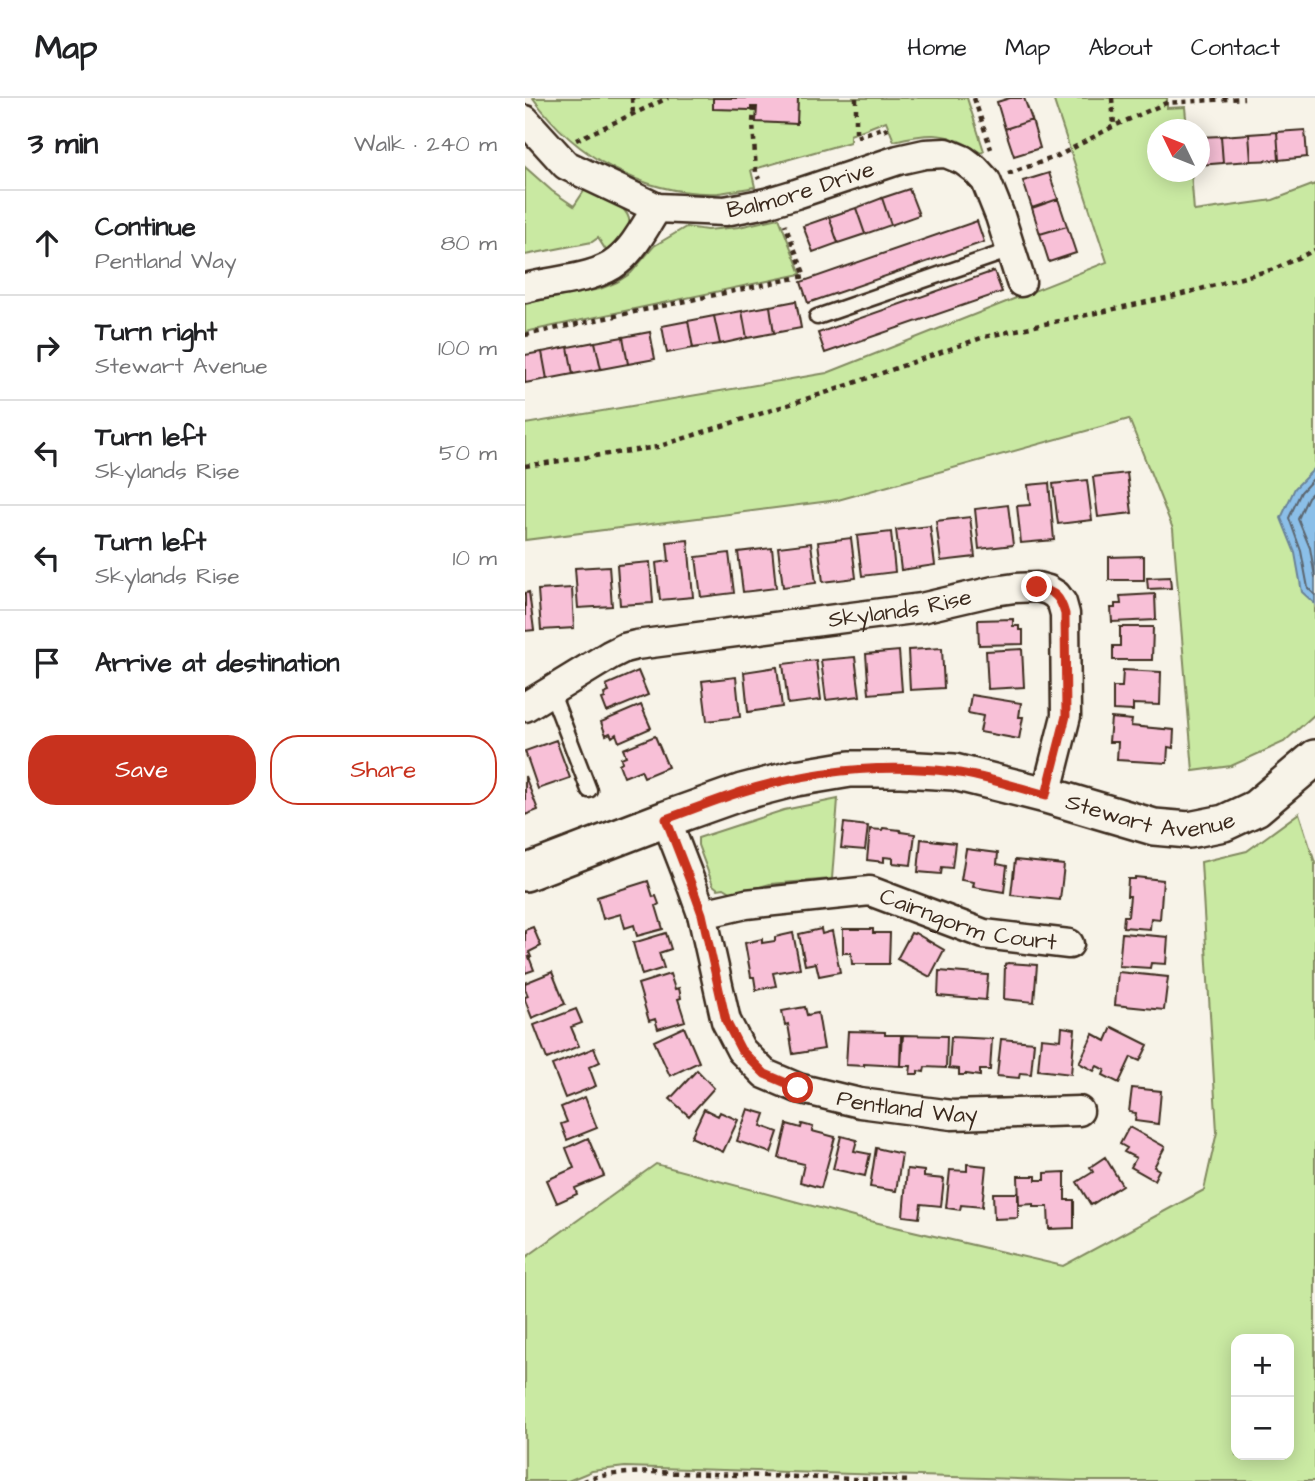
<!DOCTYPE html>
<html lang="en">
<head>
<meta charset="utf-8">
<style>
  body { margin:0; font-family:"Architects Daughter",sans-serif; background:#f6f6f6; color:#202124 }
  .controls { position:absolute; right:21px; bottom:21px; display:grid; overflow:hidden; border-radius:14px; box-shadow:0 4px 18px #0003 }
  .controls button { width:63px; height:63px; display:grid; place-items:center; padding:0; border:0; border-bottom:2px solid #e0e0e0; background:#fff; color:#202124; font:35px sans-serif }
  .compass { position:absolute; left:622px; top:21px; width:63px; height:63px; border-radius:50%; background:#fff; box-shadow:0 4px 18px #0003; rotate:313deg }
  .stop { position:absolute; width:21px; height:21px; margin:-16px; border:5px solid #c8321e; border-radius:50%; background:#fff }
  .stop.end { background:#c8321e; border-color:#fff; box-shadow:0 2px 7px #0008 }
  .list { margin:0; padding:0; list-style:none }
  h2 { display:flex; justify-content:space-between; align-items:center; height:91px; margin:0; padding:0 28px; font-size:30px }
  h2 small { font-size:23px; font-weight:400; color:#757577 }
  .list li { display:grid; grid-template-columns:46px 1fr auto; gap:21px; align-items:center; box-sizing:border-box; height:105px; padding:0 28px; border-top:2px solid #e0e0e0 }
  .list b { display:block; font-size:26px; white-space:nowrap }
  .list p { margin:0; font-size:23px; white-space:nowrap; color:#757577 }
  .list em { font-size:23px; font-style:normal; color:#757577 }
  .actions { display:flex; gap:14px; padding:21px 28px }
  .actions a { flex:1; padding:16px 0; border:2px solid #c8321e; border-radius:28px; text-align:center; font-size:24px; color:#c8321e }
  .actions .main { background:#c8321e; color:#fff }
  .icon { flex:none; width:38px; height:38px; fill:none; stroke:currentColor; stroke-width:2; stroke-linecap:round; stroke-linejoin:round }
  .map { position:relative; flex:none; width:790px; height:1383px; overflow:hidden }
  header { display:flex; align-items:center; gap:42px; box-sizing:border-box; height:98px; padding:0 35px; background:#fff; border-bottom:2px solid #e0e0e0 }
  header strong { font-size:33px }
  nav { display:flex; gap:38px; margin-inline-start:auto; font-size:24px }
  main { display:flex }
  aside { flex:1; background:#fff }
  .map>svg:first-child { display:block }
  .green { fill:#c9e9a2; stroke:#828a60; stroke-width:2; fill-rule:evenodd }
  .water { fill:#8bbfe8; stroke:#6b8397; stroke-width:2 }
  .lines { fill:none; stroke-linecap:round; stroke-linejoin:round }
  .shore { stroke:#5b666f; stroke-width:2 }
  .building { fill:#f8c0d7; stroke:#3b2a1e; stroke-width:2 }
  .service-casing { stroke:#3b2a1e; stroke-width:19 }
  .minor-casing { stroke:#3b2a1e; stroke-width:33 }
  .tertiary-casing { stroke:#3b2a1e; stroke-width:40 }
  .path { stroke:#3b2a1e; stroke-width:4.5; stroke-dasharray:5 5; stroke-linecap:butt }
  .service { stroke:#f7f3e8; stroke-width:14 }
  .minor { stroke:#f7f3e8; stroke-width:28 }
  .tertiary { stroke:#f7f3e8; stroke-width:35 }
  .route { stroke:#c8321e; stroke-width:9 }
  .labels { text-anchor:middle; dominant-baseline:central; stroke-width:7; stroke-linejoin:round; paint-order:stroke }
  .street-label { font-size:23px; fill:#3b2a1e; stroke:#f7f3e8 }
</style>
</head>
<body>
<header>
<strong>Map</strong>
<nav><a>Home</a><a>Map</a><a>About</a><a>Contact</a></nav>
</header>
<main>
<aside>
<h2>3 min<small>Walk · 240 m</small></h2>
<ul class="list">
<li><svg class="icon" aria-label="ahead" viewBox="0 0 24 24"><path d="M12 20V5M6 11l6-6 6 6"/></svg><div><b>Continue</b><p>Pentland Way</p></div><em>80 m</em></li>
<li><svg class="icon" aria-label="right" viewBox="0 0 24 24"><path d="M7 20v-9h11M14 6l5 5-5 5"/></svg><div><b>Turn right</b><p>Stewart Avenue</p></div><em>100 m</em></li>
<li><svg class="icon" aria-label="left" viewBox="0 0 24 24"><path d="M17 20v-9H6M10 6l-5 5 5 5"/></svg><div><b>Turn left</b><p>Skylands Rise</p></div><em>50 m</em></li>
<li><svg class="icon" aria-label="left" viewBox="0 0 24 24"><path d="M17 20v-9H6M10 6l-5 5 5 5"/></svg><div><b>Turn left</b><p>Skylands Rise</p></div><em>10 m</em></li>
<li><svg class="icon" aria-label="arrive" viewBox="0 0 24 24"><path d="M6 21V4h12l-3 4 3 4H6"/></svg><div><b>Arrive at destination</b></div></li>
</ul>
<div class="actions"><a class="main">Save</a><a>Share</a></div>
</aside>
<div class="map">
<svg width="790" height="1383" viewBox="0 0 790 1383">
  <rect width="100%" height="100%" fill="#f7f3e8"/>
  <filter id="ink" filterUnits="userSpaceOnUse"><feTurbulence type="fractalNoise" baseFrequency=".0143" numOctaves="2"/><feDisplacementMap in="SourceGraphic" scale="14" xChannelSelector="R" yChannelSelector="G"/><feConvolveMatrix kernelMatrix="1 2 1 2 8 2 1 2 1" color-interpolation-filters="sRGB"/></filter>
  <g filter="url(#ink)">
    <path class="green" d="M8 0H442L459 53 456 55C423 33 406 34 369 43L361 23 325 37V44L226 72 230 89C218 91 205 94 193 95 119 98 50 59 8 0Z
      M528 0H642V10L660 9 662 31 632 32V74H666L669 113 748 102 790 86V616L759 644 706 668 668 673 648 431 604 321 313 402 0 442V326L302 275 582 164Z
      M0 69 27 93 49 108 61 90C76 98 109 108 104 129 102 138 90 150 84 157L73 140 67 144 0 157Z
      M254 120 276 176 0 234V205L75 191 92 184 106 175 129 148 161 129 182 132 214 129Z
      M313 701 307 781 245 786 209 796 199 790 193 791 188 787 173 747V740L259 712Z
      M774 715 790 765V1383H554L100 1369 67 1373 43 1383H0V1160L131 1066 332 1120 538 1168 679 1092 692 1034 676 764 722 753ZM711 1241H764V1357H711Z"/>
    <path class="water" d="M790 370V506L777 494 770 455 756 420 770 390Z"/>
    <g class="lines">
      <path class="shore" d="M790 379 776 394 764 420 776 453 783 490 790 497
        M790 392 783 399 773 421 785 450 790 479"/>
    </g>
    <path class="building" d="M188 0H273L272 26 231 24 232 9H226V12L188 11Z
      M485 0H499L507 22 480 31 472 4Z
      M507 22 515 50 489 58 480 31Z
      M780 32 782 59 754 62 752 34Z
      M752 34 754 62 726 63 724 36Z
      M724 36 726 63 698 65 696 38Z
      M696 38 698 65 674 67V39Z
      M524 75 533 101 507 110 498 83Z
      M384 91 394 117 366 127 357 100Z
      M357 100 366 127 340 136 331 110Z
      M533 101 542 128 515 136 507 110Z
      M331 110 340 136 313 145 304 119Z
      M304 119 313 145 288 154 278 128Z
      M452 123 459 144 283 205 276 184Z
      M542 128 551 155 524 164 515 136Z
      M469 173 477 194 300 255 293 235Z
      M271 203 276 230 249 235 245 208Z
      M245 208 249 235 222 240 217 213Z
      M217 213 222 240 195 246 189 218Z
      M189 218 195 246 168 250 163 223Z
      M163 223 168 250 142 255 137 228Z
      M125 234 130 261 103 266 98 239Z
      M98 239 103 266 76 271 70 244Z
      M70 244 76 271 48 276 43 249Z
      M43 249 48 276 22 281 17 254Z
      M17 254 22 281 0 285V257Z
      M602 375 607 415 573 419 568 379Z
      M562 382 567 422 533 426 528 386Z
      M524 385 529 442 496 445 492 408 505 407 503 387Z
      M483 407 488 447 454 451 450 411Z
      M445 419 450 459 416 463 411 423Z
      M405 428 410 467 376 472 371 432Z
      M366 434 370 474 337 478 332 438Z
      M326 440 331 480 298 484 293 444Z
      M163 442 168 499 135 502 131 465 144 463 142 444Z
      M286 445 291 485 258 489 253 449Z
      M247 450 251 490 218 494 213 454Z
      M204 455 209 495 176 499 171 459Z
      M619 458V482H584V459Z
      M125 464 128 505 95 507 92 467Z
      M84 468 87 508 53 510 50 470Z
      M645 479 646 490 623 491 622 480Z
      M47 490 49 530 16 532 13 492Z
      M4 494 9 532 0 533V495Z
      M630 496 631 522 587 524 586 510H590V506H596L595 498Z
      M488 521V528H494V532H498V546L454 547 453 522Z
      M595 529H628L627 562H588V548H595Z
      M417 550 419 590 385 592 383 552Z
      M497 551 499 589 463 591 461 553Z
      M374 553 377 593 344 596 341 556Z
      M330 559 335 598 301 602 296 562Z
      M291 562 296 602 263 606 258 566Z
      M252 569 257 609 223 614 219 574Z
      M598 572 636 574 635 607 608 606V613L588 612V589H597Z
      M113 573 123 597 82 614 77 601 80 600 79 596 84 594 81 587Z
      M211 579 215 619 182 623 177 583Z
      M446 597 496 605 494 619H498L494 641 455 634 458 618 443 615Z
      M116 607 126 630 94 644 91 636 87 639 85 635 81 637 76 624Z
      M586 620 607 622 606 628 649 632 648 650 643 649 642 665 592 662 593 644H584Z
      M130 638 143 669 119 679 116 672 99 679 94 666 97 664 96 660 101 658 98 651Z
      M31 642 45 680 13 691 0 653Z
      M0 678 13 712 0 717Z
      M319 725 343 728 340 752 316 750Z
      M358 730 375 732 376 734 390 736 386 767 368 765V760L359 759V764L342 762 345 731 357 732Z
      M396 741 430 745 427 770 417 769 416 776 393 774Z
      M441 751 473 755 472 766 482 768 479 794 448 789 449 784 436 782Z
      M490 762 539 767 535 802 486 797Z
      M610 779 638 782 635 821 626 820 625 831 598 829 599 818H603L605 798H602L603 781H610Z
      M123 783 128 799 131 798 134 806 131 808 138 831 112 838 109 827 100 830 96 816 78 821 72 799Z
      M8 829 16 848 4 854 6 859H4L9 872 0 875V832Z
      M296 831 297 836 307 833 315 874 294 878 291 865 280 867 274 836Z
      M318 831H348V835H365L364 866H327L326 855H318Z
      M141 835 146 851 134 855 139 870 117 877 108 845Z
      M268 835 275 870 248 875 251 888 231 892 229 879H226L220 845 237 841V845L250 843V839Z
      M386 835 389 836 390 835 419 852 405 879 372 861Z
      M597 835 643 839 641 866 626 865 625 870 594 868Z
      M483 865 512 867 509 904 479 901 480 866Z
      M414 873 463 877 461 902 413 898Z
      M27 874 40 906 7 920 0 902V899L3 898 0 891V885Z
      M593 874 643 879 639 912 590 907Z
      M145 876 150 891 154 890 156 900 153 901 160 923 133 931 130 921 124 923 113 886Z
      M280 909 282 917 293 915 299 951 268 956 263 926 260 927 257 913Z
      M51 911 57 925 46 929 54 948 22 961 9 927Z
      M159 929 174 964 145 978 129 943Z
      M537 929 550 931 546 976 513 972 516 940 536 942Z
      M587 929 623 947 615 963 606 959 594 985 578 977 580 972 572 968 569 973 554 965 568 936 581 943Z
      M323 933 360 934V937H376L375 968 339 966V968L321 967Z
      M378 937 422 938 421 970 400 969 399 974 393 973V976H385L386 968H376Z
      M426 939 467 941 465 972H455V978L441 976V977H434V971L424 970Z
      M476 941 509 944 506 976 495 975 494 980 472 978Z
      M69 950 75 964 64 969 71 988 40 1000 27 967Z
      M172 972 189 990 164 1018 145 1001Z
      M607 990 636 993 633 1026 610 1023 611 1015 604 1014Z
      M60 999 72 1030 42 1042 36 1026 42 1024 36 1009Z
      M179 1011 193 1018 195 1014 213 1022 198 1054 166 1039Z
      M223 1011 240 1016 236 1028 253 1034 246 1055 212 1043Z
      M262 1026 276 1030 277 1026 288 1029 287 1033 310 1039 296 1090 275 1084 279 1066 254 1060Z
      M604 1029 640 1049 629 1069 634 1072 629 1082 606 1069 611 1060 599 1054 602 1050 595 1046Z
      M316 1038 332 1042 329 1053 345 1056 340 1078 308 1071Z
      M63 1040 79 1078 50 1090 52 1096 32 1105 22 1082 49 1070 41 1050Z
      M351 1050 377 1056 371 1093 345 1089Z
      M580 1059 597 1087 566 1107 552 1084 568 1074 565 1069Z
      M442 1066 461 1068 457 1109 436 1107 435 1112 421 1110 425 1072 442 1073Z
      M382 1071 399 1073V1079L419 1081 416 1108 396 1106 394 1120 378 1118Z
      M540 1074V1102H549V1130L524 1131 523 1109H508V1106L494 1107 493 1078H511V1082H520V1075Z
      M468 1095H493V1120L469 1121Z"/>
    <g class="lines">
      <g class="service-casing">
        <path id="service" d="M292 219 486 152
          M26 593 64 692"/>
      </g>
      <g class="minor-casing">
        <g id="minor">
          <path id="s1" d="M0 22 41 67 132 110 200 113 241 105 271 96 373 62 400 56 421 55 438 62 450 71 461 83 475 118 496 184"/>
          <path d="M0 190C29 182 70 182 93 163 110 149 120 128 132 110"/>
          <path id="s2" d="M0 609 85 557 99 550 111 547 396 510 469 493 490 490 512 489 523 492 531 497 537 505 540 516 541 618 521 697"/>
          <path id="s3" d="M141 721 167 788 177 816 201 923 216 952 240 976 273 990 335 1005 427 1017 554 1013"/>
          <path id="s4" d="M177 816 221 806 345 793 459 836 544 846"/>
        </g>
      </g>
      <g class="tertiary-casing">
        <g id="tertiary">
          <path id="s5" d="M0 775 141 721 217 694 271 680 325 671H376L429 674 521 697 629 729 664 732 699 725 731 710 790 660"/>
        </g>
      </g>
      <path class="path" d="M107 0 108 17
        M331 0V39L360 29 364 38
        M449 0 466 51
        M587 0 589 28
        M229 9 228 25 231 75 234 81
        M51 42 143 0
        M483 76 533 58 589 28 641 5 719 0
        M0 237 280 178 260 126
        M0 368 132 349 309 292 459 239 650 198 749 171 790 152
        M58 1383C80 1375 104 1375 127 1374L387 1383"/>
      <use href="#service" class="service"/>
      <use href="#minor" class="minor"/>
      <use href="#tertiary" class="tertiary"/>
    </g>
  </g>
  <g class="lines" filter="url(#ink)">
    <path class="route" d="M273 990 240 976 216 952 201 923 177 816 167 788 141 721C166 712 191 702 216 694 285 673 356 665 428 674 459 678 491 689 521 697L541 618 540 516C535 498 530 494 512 489"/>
  </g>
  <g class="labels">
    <g class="street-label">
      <text stroke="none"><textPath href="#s1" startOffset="308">Balmore Drive</textPath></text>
      <text stroke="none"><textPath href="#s2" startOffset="394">Skylands Rise</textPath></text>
      <text stroke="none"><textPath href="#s5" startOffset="649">Stewart Avenue</textPath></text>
      <text stroke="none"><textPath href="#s4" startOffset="273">Cairngorm Court</textPath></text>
      <text stroke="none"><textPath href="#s3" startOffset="425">Pentland Way</textPath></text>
    </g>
  </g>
</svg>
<div class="controls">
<button>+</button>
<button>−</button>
</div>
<svg class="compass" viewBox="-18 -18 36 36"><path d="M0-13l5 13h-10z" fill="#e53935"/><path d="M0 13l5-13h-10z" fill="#757577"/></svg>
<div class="stop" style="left:273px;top:990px"></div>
<div class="stop end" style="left:512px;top:489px"></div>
</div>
</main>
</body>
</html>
